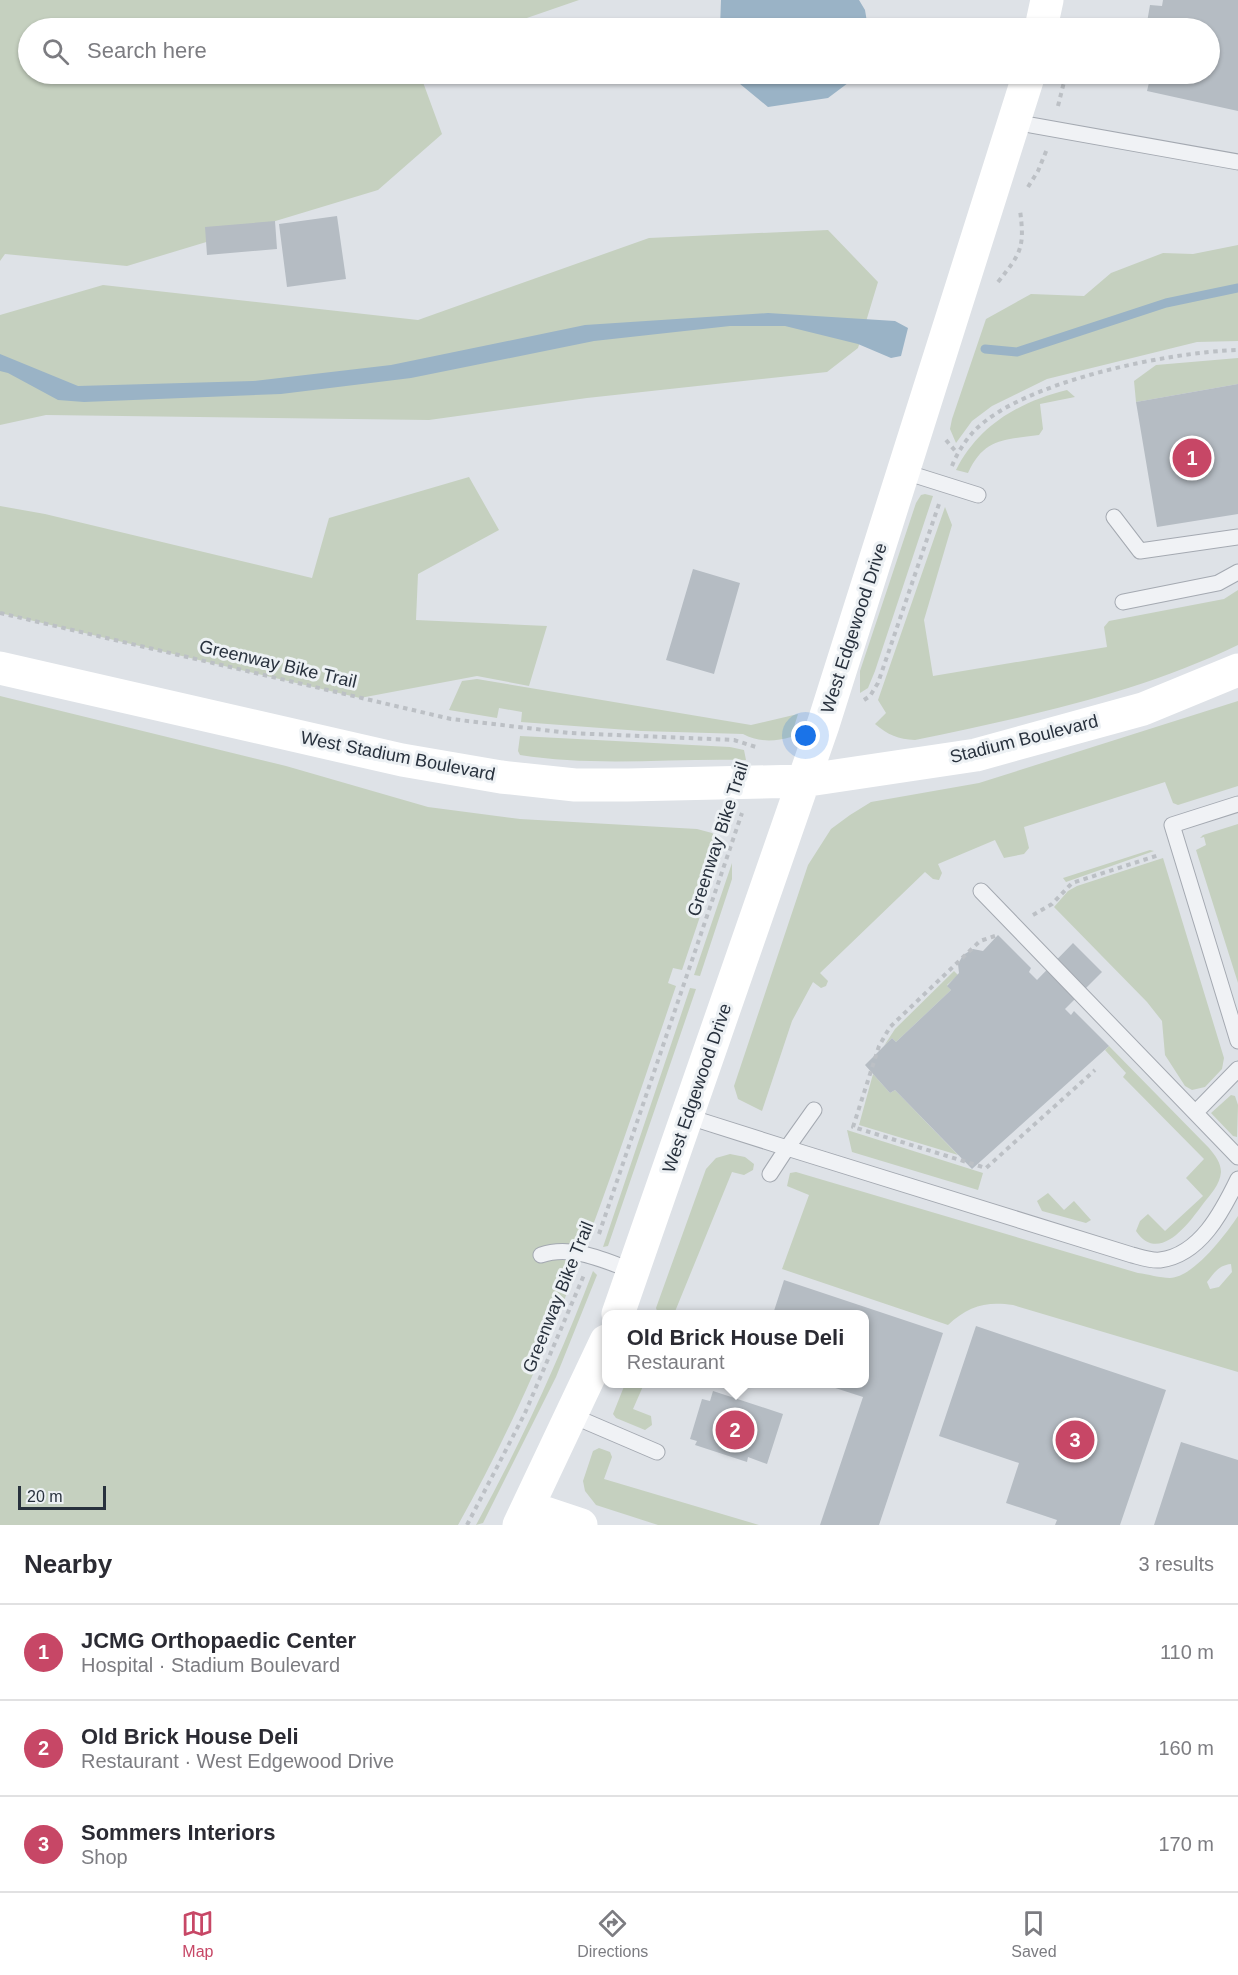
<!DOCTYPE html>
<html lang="en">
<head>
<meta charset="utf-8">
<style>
  body { margin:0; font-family:Arial,sans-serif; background:#f2f2f3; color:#2b2b33 }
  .scale { position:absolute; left:18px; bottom:15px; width:88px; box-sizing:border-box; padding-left:6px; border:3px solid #28313d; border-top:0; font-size:16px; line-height:21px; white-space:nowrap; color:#28313d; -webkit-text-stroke:4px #edf1f4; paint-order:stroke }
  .you { position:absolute; left:806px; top:736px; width:21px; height:21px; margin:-15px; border:4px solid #fff; border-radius:50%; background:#1a73e8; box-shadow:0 0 0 9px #1a73e833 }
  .badge { display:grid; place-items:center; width:39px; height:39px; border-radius:50%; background:#c74766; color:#fff; font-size:20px; font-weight:700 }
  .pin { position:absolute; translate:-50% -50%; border:3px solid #fff; box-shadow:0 2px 6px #0006 }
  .popup { position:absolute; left:602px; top:1310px; width:267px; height:78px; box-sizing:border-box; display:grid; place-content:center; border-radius:12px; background:#fff; filter:drop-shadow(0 2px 4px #0005); font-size:20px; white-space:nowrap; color:#7c7c81 }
  .popup b { font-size:22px; color:#2b2b33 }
  .popup::after { content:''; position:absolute; left:50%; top:100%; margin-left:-12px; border:12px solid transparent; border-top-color:#fff }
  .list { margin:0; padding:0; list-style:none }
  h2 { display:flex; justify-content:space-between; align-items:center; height:78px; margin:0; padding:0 24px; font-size:26px }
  h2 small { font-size:20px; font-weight:400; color:#7c7c81 }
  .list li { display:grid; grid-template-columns:39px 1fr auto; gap:18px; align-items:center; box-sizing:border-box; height:96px; padding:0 24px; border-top:2px solid #e1e1e2 }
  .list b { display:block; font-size:22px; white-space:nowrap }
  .list p { margin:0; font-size:20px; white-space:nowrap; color:#7c7c81 }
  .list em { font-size:20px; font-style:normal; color:#7c7c81 }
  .icon { flex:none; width:33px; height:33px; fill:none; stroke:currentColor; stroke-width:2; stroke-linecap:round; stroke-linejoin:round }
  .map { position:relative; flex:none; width:1238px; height:1525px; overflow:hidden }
  .search { position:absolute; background:#fff; box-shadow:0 2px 4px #0004; left:18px; right:18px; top:18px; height:66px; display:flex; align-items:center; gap:15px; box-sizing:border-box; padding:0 21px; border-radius:33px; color:#7c7c81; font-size:22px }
  .sheet { height:366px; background:#fff }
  nav { display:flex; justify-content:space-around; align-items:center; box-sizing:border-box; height:84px; border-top:2px solid #e1e1e2; background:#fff; font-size:16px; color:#7c7c81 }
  nav a { display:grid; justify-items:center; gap:3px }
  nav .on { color:#c74766 }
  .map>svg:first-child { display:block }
  .green { fill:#c5d0bf; fill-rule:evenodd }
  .water { fill:#9ab3c6 }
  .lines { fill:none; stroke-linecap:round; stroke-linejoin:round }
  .stream { stroke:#9ab3c6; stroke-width:9 }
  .building { fill:#b5bcc3 }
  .lane-casing { stroke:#a4a9b1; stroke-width:17 }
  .path { stroke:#bcc0c5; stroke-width:4; stroke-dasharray:4.5 4.5; stroke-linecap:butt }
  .lane { stroke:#f0f2f5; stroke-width:15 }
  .secondary { stroke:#fff; stroke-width:33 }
  .labels { text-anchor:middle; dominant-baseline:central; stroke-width:6; stroke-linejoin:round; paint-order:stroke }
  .street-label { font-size:18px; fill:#28313d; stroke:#edf1f4 }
</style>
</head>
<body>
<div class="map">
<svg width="1238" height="1525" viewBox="0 0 1238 1525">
  <rect width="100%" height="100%" fill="#dee2e7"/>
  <path class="green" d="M0 0H579L498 28H28V74H420L442 134 378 190 127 266 5 254 0 261Z
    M828 230 878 282 858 348 827 372 587 398 429 420 46 415 0 425V315L103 285 418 320 649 238Z
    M1238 245V341L1197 342 1047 379 992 406 972 421 956 443 950 429 952 419 986 319 1031 294 1084 296 1111 273 1163 253 1193 254Z
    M1238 358V384L1136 402 1134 381 1156 365Z
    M1067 390 1075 397 1040 404 1043 429 1039 435C1004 440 984 438 968 473L956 470C979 425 1019 402 1067 390Z
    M469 477 499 530 418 574 416 620 547 626 529 686 477 676 360 698 0 613V506L45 514 312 578 329 518Z
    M925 494 933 496 875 671 868 688 860 693V671L916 503 921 495Z
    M945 507 952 525 924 620 933 676 1107 647 1104 627 1109 621 1224 599 1238 590V645C1136 694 1025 717 915 740 898 739 888 735 875 724L886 713 878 700Z
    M477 679 751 725 798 714 791 737C774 742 758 742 743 734L641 731 521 722 522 712 499 708 497 718 449 710 462 681Z
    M0 696 286 766 428 807 520 819 697 829 712 833 722 841 720 857 682 970 673 968 668 983 676 986C613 1171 555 1353 458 1525H0Z
    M1238 701V786L1178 805 1173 803 1165 782 1024 827 1029 848 1024 854 1004 858 995 840 938 864 942 873 939 880 933 879 925 872 820 973 828 981 826 986 821 988 813 982 792 1021 762 1111 738 1099 734 1086 808 865 831 829 850 815 871 802 979 783Z
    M520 736 730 747 744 750 746 760C672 758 594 767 520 755L518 751Z
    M1238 824V983L1196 850 1206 845 1204 837 1200 838 1203 835Z
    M1150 850 1154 851 1066 882 1063 878Z
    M1163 858 1224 1058 1222 1069 1205 1087 1192 1090 1185 1086 1165 1055 1162 1021 1147 1002 1054 907 1068 891 1077 886Z
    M732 863V879L700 976 694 975Z
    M954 971 958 975 947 985 951 990 896 1042 892 1038 884 1046 895 1029Z
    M690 988 696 989 608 1246 603 1247Z
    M1109 1046 1209 1148C1215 1155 1221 1163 1221 1172 1220 1185 1210 1195 1203 1204 1189 1223 1159 1265 1136 1231L1140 1221 1148 1214 1165 1231 1203 1196 1186 1178 1204 1159 1123 1077 1126 1073 1105 1050Z
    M873 1074 890 1093 895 1090 958 1155 859 1125Z
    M1231 1095 1235 1096 1238 1105 1237 1137 1233 1136 1211 1113Z
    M847 1130 983 1173 978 1190 852 1152Z
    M730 1154 745 1157 754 1164 753 1170 744 1175 732 1172 674 1314H658L656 1308 706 1169 716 1158Z
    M796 1172 1138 1273C1148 1274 1160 1278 1170 1278 1194 1277 1226 1234 1238 1216V1372L1013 1305C986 1301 968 1306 948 1325L782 1269 809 1195 787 1186 790 1173ZM1231 1264 1232 1272 1219 1287 1210 1289 1207 1282C1214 1273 1219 1265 1231 1264Z
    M1048 1193 1064 1210 1074 1201 1091 1220 1086 1223 1042 1211 1037 1201Z
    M593 1271 597 1275 556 1377 483 1523 476 1525C521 1443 560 1358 593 1271Z
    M625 1384H644L633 1409 651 1416 652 1425 645 1430 616 1418 613 1414Z
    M599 1448 610 1452 612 1457 604 1479 759 1525H658L596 1505 585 1491 583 1481 593 1451Z"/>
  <path class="water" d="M721 0H859L865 10 868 28H720Z
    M728 74H860L828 98 768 107Z
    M768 313 895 321 908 328 901 356 891 358 858 344 785 326H730L594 341 411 378 281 394 84 402 58 400 8 373 0 371V354L78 386 253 381 391 365 585 325Z"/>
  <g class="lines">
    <path class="stream" d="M985 349 1017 352 1166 303 1238 288"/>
  </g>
  <path class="building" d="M1163 0H1238V111L1147 91 1151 74H1210V28H1146L1150 5 1162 6Z
    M337 216 346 279 287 287 279 224Z
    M275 221 277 249 207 255 205 227Z
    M1238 384V514L1157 527 1136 402Z
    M693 569 740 583 714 674 666 660Z
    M998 935 1031 968 1029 972 1037 980 1073 943 1102 972 1065 1009 1071 1015 1074 1011 1109 1046 972 1169 895 1090 890 1093 865 1065 892 1038 896 1042 951 990 947 986 959 973 958 964 963 955 973 949 983 951Z
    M784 1280 943 1333 879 1525H820L863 1397 823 1384H864V1314H773Z
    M976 1326 1166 1390 1120 1525H1055L1057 1520 1006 1503 1019 1463 939 1436Z
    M713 1391 783 1414 767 1464 748 1457 747 1462 695 1445 697 1441 690 1439 702 1399 710 1401Z
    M1181 1442 1238 1460V1525H1154Z"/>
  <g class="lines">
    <g class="lane-casing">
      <path id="lane" d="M1014 122 1238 162
        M905 472 978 495
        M1114 517 1140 551 1238 537
        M1123 602 1218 583 1238 572
        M1238 804 1172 825 1238 1041
        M981 891 1238 1157
        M814 1110 787 1148 1132 1255C1140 1257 1151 1261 1160 1260 1200 1255 1222 1212 1238 1179
        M1196 1112 1238 1069
        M686 1116 787 1148 770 1174
        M541 1255C572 1244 604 1261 634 1271
        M573 1416 657 1452"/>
    </g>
    <path class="path" d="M1058 106 1066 74
      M1028 187 1038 171 1047 149
      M998 282C1021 253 1025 248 1020 210
      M946 440 957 453
      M952 466C957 453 965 441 974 431 1023 381 1169 352 1238 350
      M0 613 451 719 569 733 734 740 759 748
      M864 700 870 696 878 683 939 504
      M1033 915 1052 904 1072 883 1159 855
      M995 936 980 941 890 1027 879 1046 853 1127 986 1168 1095 1070
      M599 1234 742 813
      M467 1525 525 1413 584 1275"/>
    <use href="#lane" class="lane"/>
    <path class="secondary" d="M1041 28 1047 0
      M0 668 402 760 501 777 575 785H628L802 781 976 755 1143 709 1238 670
      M618 1314 823 725 1029 74
      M530 1508 581 1525
      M519 1525 606 1341"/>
  </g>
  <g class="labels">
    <g class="street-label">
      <text transform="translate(854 628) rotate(-72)">West Edgewood Drive</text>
      <text transform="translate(278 664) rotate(13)">Greenway Bike Trail</text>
      <text transform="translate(1024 739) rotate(-14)">Stadium Boulevard</text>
      <text transform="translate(398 756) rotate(11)">West Stadium Boulevard</text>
      <text transform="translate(718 839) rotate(-72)">Greenway Bike Trail</text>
      <text transform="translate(697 1088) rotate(-71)">West Edgewood Drive</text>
      <text transform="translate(558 1297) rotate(-68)">Greenway Bike Trail</text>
    </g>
  </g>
</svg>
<div class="scale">20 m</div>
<div class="you"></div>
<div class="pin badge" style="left:1192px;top:458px">1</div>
<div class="pin badge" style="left:735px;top:1430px">2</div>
<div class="popup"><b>Old Brick House Deli</b>Restaurant</div>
<div class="pin badge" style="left:1075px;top:1440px">3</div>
<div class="search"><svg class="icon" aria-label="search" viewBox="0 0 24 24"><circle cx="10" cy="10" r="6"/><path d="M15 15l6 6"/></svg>Search here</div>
</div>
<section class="sheet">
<h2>Nearby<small>3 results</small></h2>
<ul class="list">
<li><span class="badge">1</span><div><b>JCMG Orthopaedic Center</b><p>Hospital · Stadium Boulevard</p></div><em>110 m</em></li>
<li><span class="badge">2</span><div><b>Old Brick House Deli</b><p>Restaurant · West Edgewood Drive</p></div><em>160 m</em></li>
<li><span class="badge">3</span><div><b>Sommers Interiors</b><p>Shop</p></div><em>170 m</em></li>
</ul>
</section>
<nav>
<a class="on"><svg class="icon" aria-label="map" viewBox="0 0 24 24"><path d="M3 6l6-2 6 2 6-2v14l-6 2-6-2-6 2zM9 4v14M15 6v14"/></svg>Map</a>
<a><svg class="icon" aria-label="directions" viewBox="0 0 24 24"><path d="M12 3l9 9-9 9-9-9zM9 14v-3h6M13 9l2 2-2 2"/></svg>Directions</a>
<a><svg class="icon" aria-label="saved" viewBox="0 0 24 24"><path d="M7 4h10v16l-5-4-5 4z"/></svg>Saved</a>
</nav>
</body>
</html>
